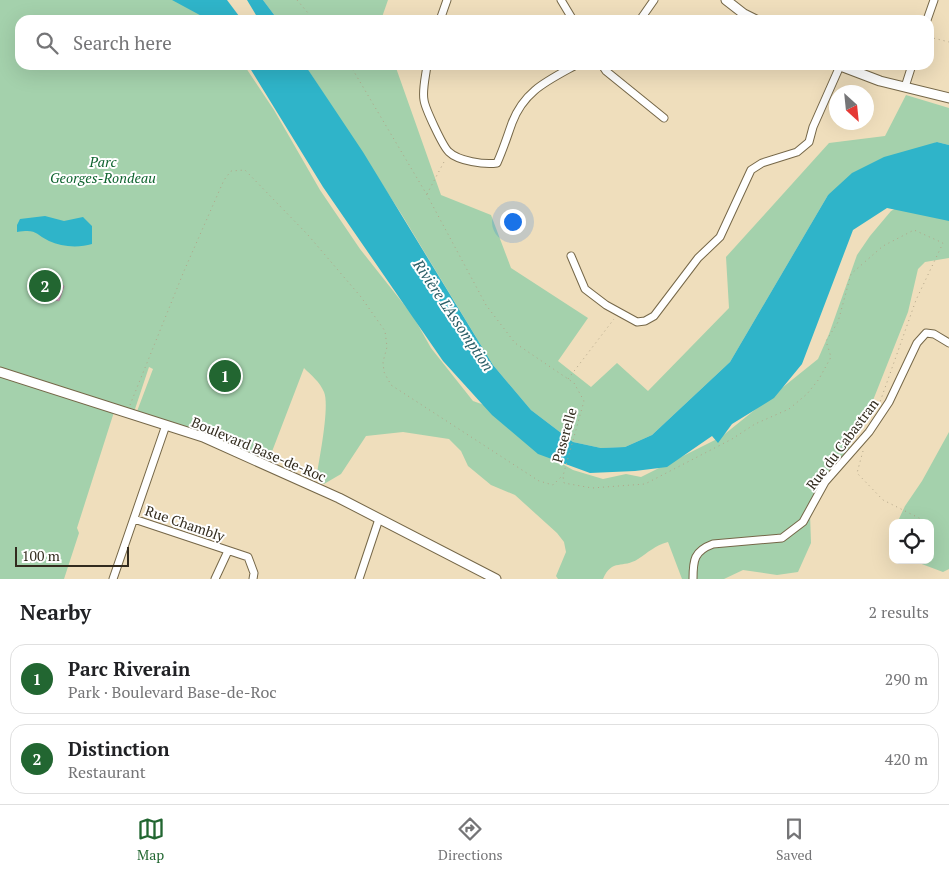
<!DOCTYPE html>
<html lang="en">
<head>
<meta charset="utf-8">
<style>
  body { margin:0; font-family:"PT Serif",serif; background:#f2f2f2; color:#202124 }
  .controls { position:absolute; right:15px; bottom:15px; display:grid; overflow:hidden; border-radius:10px; box-shadow:0 5px 20px #0002 }
  .controls button { width:45px; height:45px; display:grid; place-items:center; padding:0; border:0; border-bottom:1px solid #e0e0e0; background:#fff; color:#202124; font:25px sans-serif }
  .compass { position:absolute; left:829px; top:85px; width:45px; height:45px; border-radius:50%; background:#fff; box-shadow:0 5px 20px #0002; rotate:153deg }
  .scale { position:absolute; left:15px; bottom:12px; width:114px; box-sizing:border-box; padding-left:5px; border:2px solid #322b1e; border-top:0; font-size:14px; line-height:18px; white-space:nowrap; color:#322b1e; -webkit-text-stroke:4px #fff; paint-order:stroke }
  .you { position:absolute; left:512px; top:221px; width:18px; height:18px; margin:-12px; border:4px solid #fff; border-radius:50%; background:#1a73e8; box-shadow:0 0 0 8px #1a73e833 }
  .badge { display:grid; place-items:center; width:32px; height:32px; border-radius:50%; background:#226631; color:#fff; font-size:16px; font-weight:700 }
  .pin { position:absolute; translate:-50% -50%; border:2px solid #fff; box-shadow:0 1px 5px #0006 }
  .list { margin:0; padding:0; list-style:none }
  h2 { display:flex; justify-content:space-between; align-items:center; height:65px; margin:0; padding:0 20px; font-size:21px }
  h2 small { font-size:16px; font-weight:400; color:#757577 }
  .list li { display:grid; grid-template-columns:32px 1fr auto; gap:15px; align-items:center; box-sizing:border-box; height:70px; margin:0 10px 10px; padding:0 10px; border:1px solid #e0e0e0; border-radius:15px }
  .list b { display:block; font-size:19px; white-space:nowrap }
  .list p { margin:0; font-size:16px; white-space:nowrap; color:#757577 }
  .list em { font-size:16px; font-style:normal; color:#757577 }
  .icon { flex:none; width:28px; height:28px; fill:none; stroke:currentColor; stroke-width:2; stroke-linecap:round; stroke-linejoin:round }
  .map { position:relative; flex:none; width:949px; height:579px; overflow:hidden }
  .search { position:absolute; background:#fff; box-shadow:0 5px 20px #0002; left:15px; right:15px; top:15px; height:55px; display:flex; align-items:center; gap:12px; box-sizing:border-box; padding:0 18px; border-radius:15px; color:#757577; font-size:19px }
  .sheet { height:225px; background:#fff }
  nav { display:flex; justify-content:space-around; align-items:center; box-sizing:border-box; height:70px; border-top:1px solid #e0e0e0; background:#fff; font-size:14px; color:#757577 }
  nav a { display:grid; justify-items:center; gap:2px }
  nav .on { color:#226631 }
  .map>svg:first-child { display:block }
  .green { fill:#a4d1ac }
  .water { fill:#2fb4c9 }
  .building { fill:#ec9dcf; stroke:#b492a6 }
  .lines { fill:none; stroke-linecap:round; stroke-linejoin:round }
  .minor-casing { stroke:#756748; stroke-width:9 }
  .tertiary-casing { stroke:#756748; stroke-width:11 }
  .path { stroke:#b1a488; stroke-width:1; stroke-dasharray:1 4; stroke-linecap:butt }
  .minor { stroke:#fff; stroke-width:7 }
  .tertiary { stroke:#fff; stroke-width:9 }
  .labels { text-anchor:middle; dominant-baseline:central; stroke-width:4; stroke-linejoin:round; paint-order:stroke }
  .park-label { font-size:14px; font-style:italic; fill:#0e632e; stroke:#fff }
  .street-label { font-size:14px; fill:#322b1e; stroke:#fff }
  .water-label { font-size:15px; font-style:italic; fill:#2b5f68; stroke:#fff }
</style>
</head>
<body>
<div class="map">
<svg width="949" height="579" viewBox="0 0 949 579">
  <rect width="100%" height="100%" fill="#efdebc"/>
  <path class="green" d="M0 0H182L210 20H20V65H244L274 110 320 190 360 249 413 316 431 348 473 401 487 406 531 446 573 470 603 479 626 474 641 477 721 437 818 359 829 334 857 255 870 236 891 211 909 201 949 211V258L925 262 918 269 908 312 866 418 810 514 811 543 798 572 777 575 743 570 724 579H682L668 542C654 546 649 552 638 559 623 569 612 558 603 579H558L556 576 566 552 564 542 557 533 515 495 491 485 468 466 461 451 449 439 403 432 366 436 341 474 324 484 316 479C319 461 330 406 324 392 320 382 311 375 304 368L268 462 136 414 153 369 149 367 134 412 0 369Z
    M263 0H388L381 20H278Z
    M305 65H395L441 195 491 215 511 268 588 318 558 361 591 387 617 363 648 391 729 308 726 257 829 143 885 136 906 95 949 108V145L937 142 828 195 730 362 652 435 625 447 601 448 573 442 531 410 493 365 402 215Z
    M0 374 114 412 77 528 79 533 64 579H0Z
    M949 432V569L943 572 919 563 916 560H930V523H897L905 506 922 481Z"/>
  <path class="water" d="M172 0H227L242 20H209Z
    M247 0H263L278 20H259Z
    M248 65H305L363 152 493 365 531 410 573 442 601 448 625 447 652 435 730 362 828 195 852 173 884 157 937 142 949 145V221L887 208 853 230 802 364 774 398 732 424 718 443 712 436 667 467 635 471 590 473 538 454 492 415 443 361 323 187Z
    M45 216 64 221 83 217 92 226V244C79 248 61 247 49 241 34 234 38 229 17 232V225L20 219Z"/>
  <path class="building" d="M45 280 64 286 59 301 46 297 48 290 42 288Z"/>
  <g class="lines">
    <g class="minor-casing">
      <path id="minor" d="M561 0 573 20
        M440 20 447 0
        M640 20 654 0
        M927 20 934 0
        M427 65C426 75 422 90 424 100 425 108 443 147 449 152 458 161 485 165 497 163 503 150 507 137 512 123 524 91 547 81 576 65
        M602 65 606 71 664 118
        M905 87 912 65
        M571 256 585 289 606 305 637 322 645 321 654 316 698 258 720 237 751 170 762 163 797 152 809 142 813 127 840 66
        M134 519 248 557 254 573 253 579
        M113 579 166 425
        M215 579 228 551
        M359 579 379 519
        M693 579C693 560 694 551 713 544L782 538 803 522 825 482 869 432 889 402 917 343 926 333 934 334 949 343"/>
    </g>
    <g class="tertiary-casing">
      <path id="tertiary" d="M726 0 744 14 756 20
        M838 65 880 81 949 98
        M0 372 203 437 339 498 496 579"/>
    </g>
    <path class="path" d="M297 0 314 20
      M929 37 949 42
      M350 65 427 195 486 305 515 343 574 383 584 401 563 476 564 483 592 488 645 484 732 439 755 424 789 409 807 394 819 379 831 357 826 341 838 322 851 274 883 246 914 230 943 243 916 300 880 402
      M427 194 445 160
      M568 379 614 319
      M130 405 184 271 224 180 231 171 245 170 308 235 361 297 385 331 387 347 383 362 384 372 391 385 539 481 553 485 562 476
      M863 451 857 473 883 500 929 523
      M930 524 934 526"/>
    <use href="#minor" class="minor"/>
    <use href="#tertiary" class="tertiary"/>
  </g>
  <g class="labels">
    <g class="park-label">
      <text x="103" y="161">Parc<tspan x="103" dy="16">Georges-Rondeau</tspan></text>
    </g>
    <g class="street-label">
      <text transform="translate(564 435) rotate(-74)">Paserelle</text>
      <text transform="translate(842 444) rotate(-53)">Rue du Cabastran</text>
      <text transform="translate(259 449) rotate(23)">Boulevard Base-de-Roc</text>
      <text transform="translate(185 523) rotate(19)">Rue Chambly</text>
    </g>
    <g class="water-label">
      <text transform="translate(454 315) rotate(56)">Rivière L'Assomption</text>
    </g>
  </g>
</svg>
<div class="controls">
<button><svg class="icon" aria-label="locate" viewBox="0 0 24 24"><circle cx="12" cy="12" r="6"/><path d="M12 2v4M12 18v4M2 12h4M18 12h4"/></svg></button>
</div>
<svg class="compass" viewBox="-18 -18 36 36"><path d="M0-13l5 13h-10z" fill="#e53935"/><path d="M0 13l5-13h-10z" fill="#757577"/></svg>
<div class="scale">100 m</div>
<div class="you"></div>
<div class="pin badge" style="left:225px;top:376px">1</div>
<div class="pin badge" style="left:45px;top:286px">2</div>
<div class="search"><svg class="icon" aria-label="search" viewBox="0 0 24 24"><circle cx="10" cy="10" r="6"/><path d="M15 15l6 6"/></svg>Search here</div>
</div>
<section class="sheet">
<h2>Nearby<small>2 results</small></h2>
<ul class="list">
<li><span class="badge">1</span><div><b>Parc Riverain</b><p>Park · Boulevard Base-de-Roc</p></div><em>290 m</em></li>
<li><span class="badge">2</span><div><b>Distinction</b><p>Restaurant</p></div><em>420 m</em></li>
</ul>
</section>
<nav>
<a class="on"><svg class="icon" aria-label="map" viewBox="0 0 24 24"><path d="M3 6l6-2 6 2 6-2v14l-6 2-6-2-6 2zM9 4v14M15 6v14"/></svg>Map</a>
<a><svg class="icon" aria-label="directions" viewBox="0 0 24 24"><path d="M12 3l9 9-9 9-9-9zM9 14v-3h6M13 9l2 2-2 2"/></svg>Directions</a>
<a><svg class="icon" aria-label="saved" viewBox="0 0 24 24"><path d="M7 4h10v16l-5-4-5 4z"/></svg>Saved</a>
</nav>
</body>
</html>
